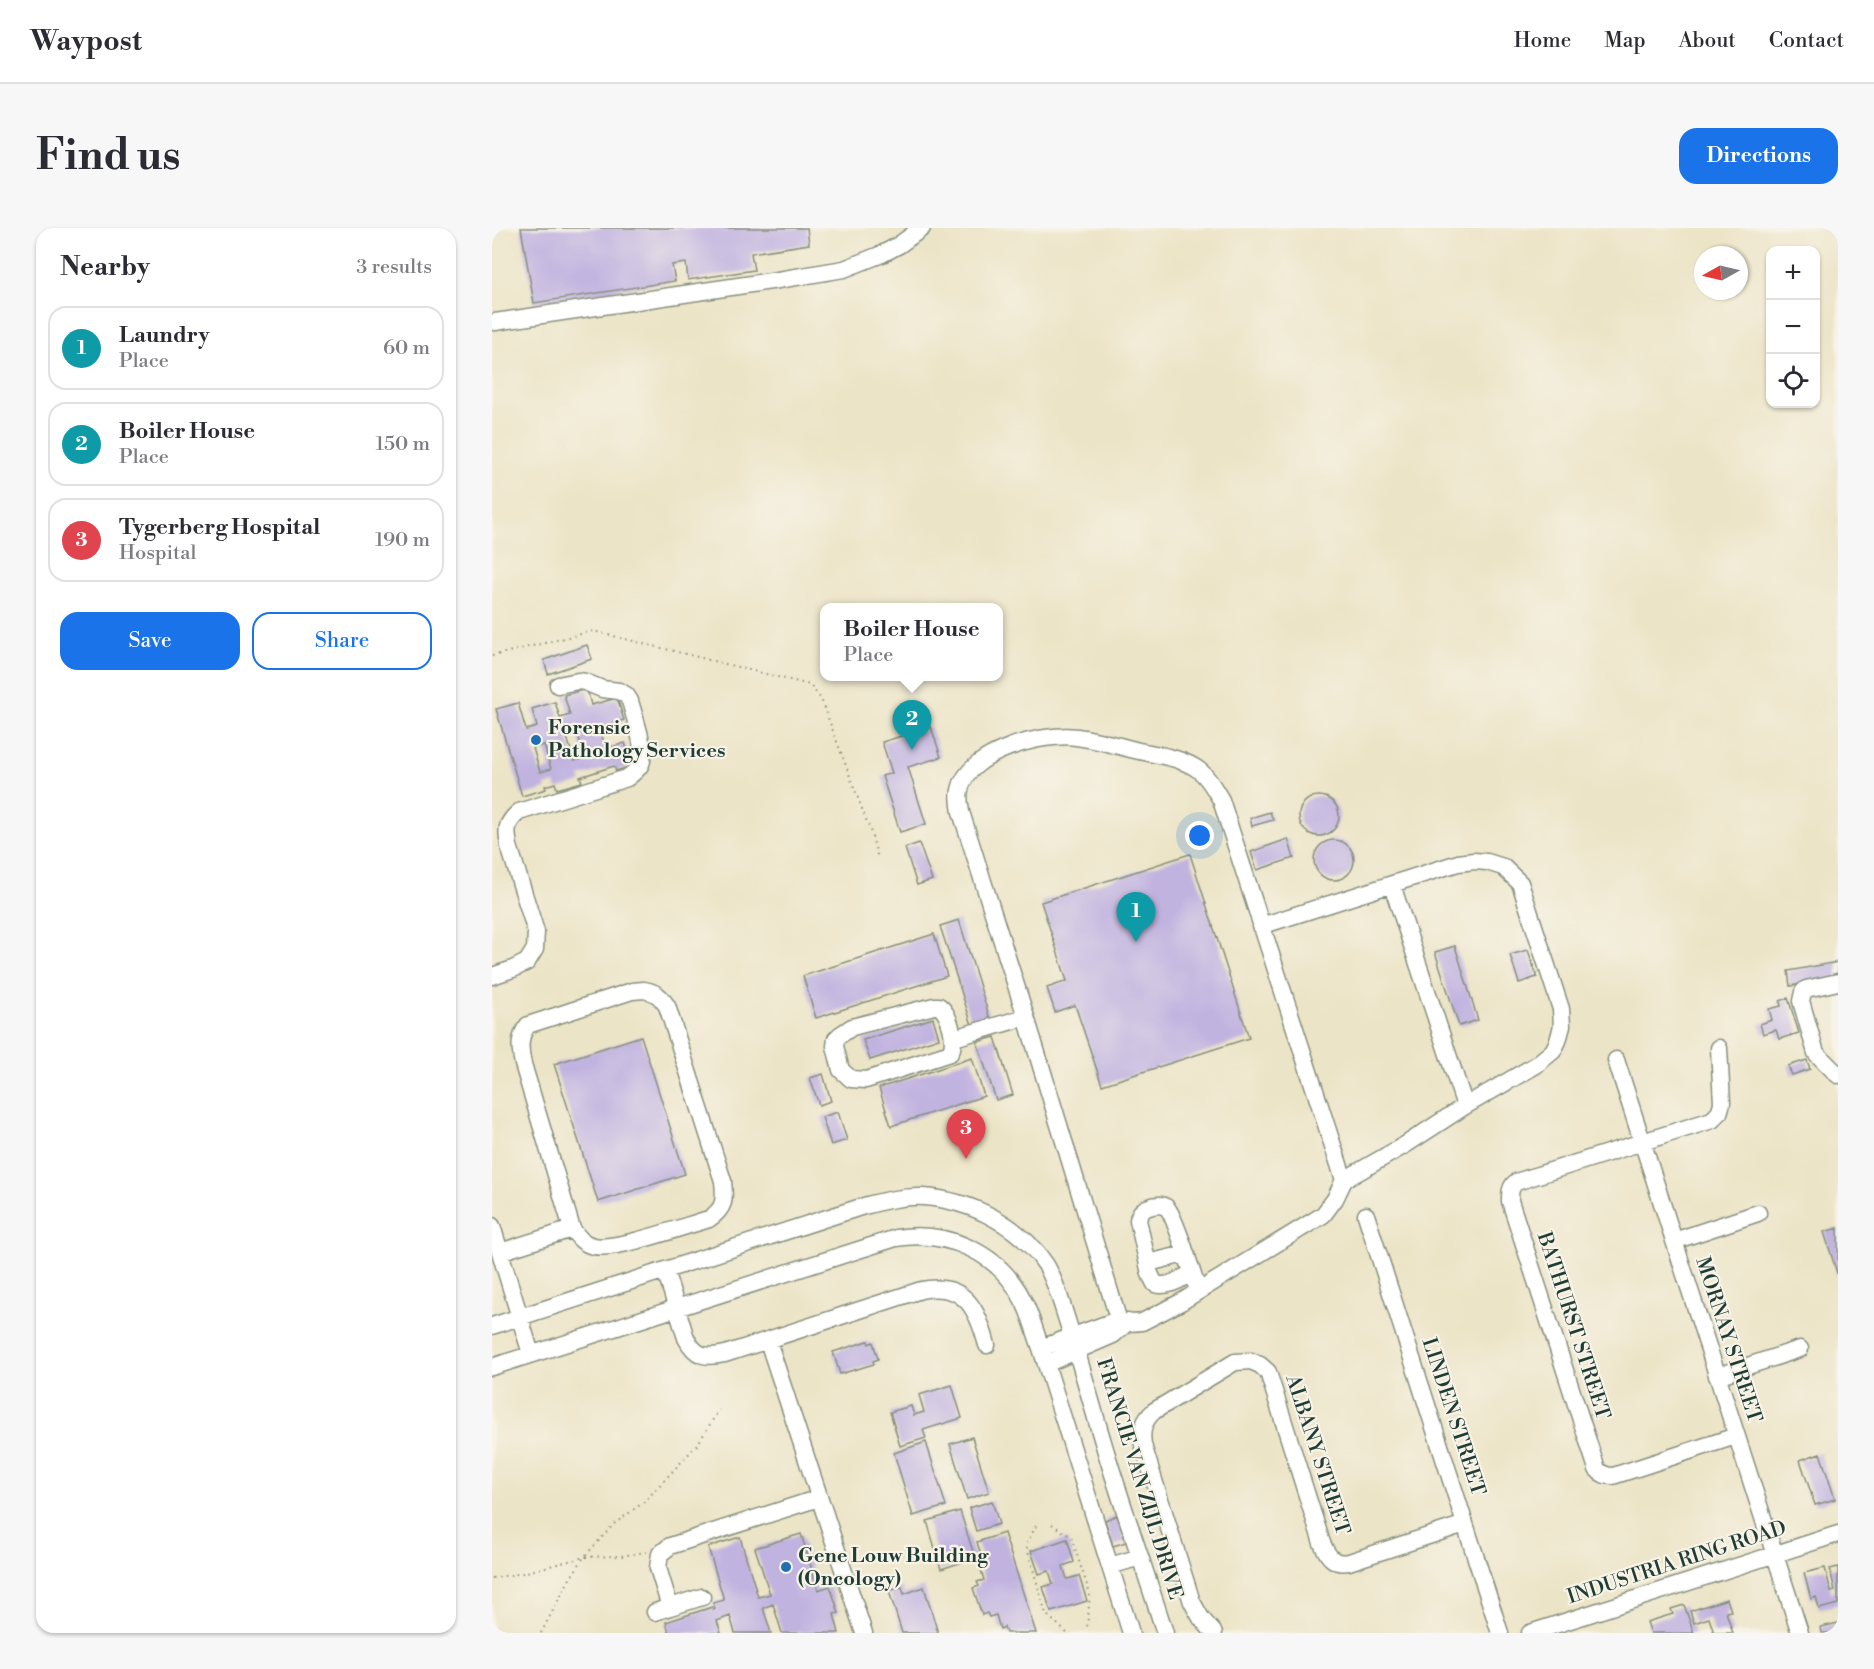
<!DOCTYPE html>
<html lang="en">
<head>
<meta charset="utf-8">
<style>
  body { margin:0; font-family:"Libre Bodoni",serif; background:#f7f7f7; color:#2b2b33 }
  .controls { position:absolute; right:18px; top:18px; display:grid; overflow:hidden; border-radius:12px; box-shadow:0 2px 4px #0004 }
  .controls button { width:54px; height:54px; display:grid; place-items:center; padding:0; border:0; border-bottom:2px solid #e1e1e2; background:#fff; color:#2b2b33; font:30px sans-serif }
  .compass { position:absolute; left:1202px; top:18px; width:54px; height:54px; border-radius:50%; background:#fff; box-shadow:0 2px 4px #0004; rotate:262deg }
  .you { position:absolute; left:708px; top:608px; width:21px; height:21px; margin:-15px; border:4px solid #fff; border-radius:50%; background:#1a73e8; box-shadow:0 0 0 9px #1a73e833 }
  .badge { display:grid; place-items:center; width:39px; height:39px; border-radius:50%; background:#1a73e8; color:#fff; font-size:20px; font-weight:700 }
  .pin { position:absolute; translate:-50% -50px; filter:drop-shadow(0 2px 3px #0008) }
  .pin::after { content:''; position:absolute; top:32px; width:21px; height:18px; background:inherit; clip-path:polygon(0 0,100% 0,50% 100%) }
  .popup { position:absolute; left:328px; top:375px; width:183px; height:78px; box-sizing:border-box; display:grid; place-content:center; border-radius:12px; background:#fff; filter:drop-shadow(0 2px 4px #0005); font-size:20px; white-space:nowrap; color:#7c7c81 }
  .popup b { font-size:22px; color:#2b2b33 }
  .popup::after { content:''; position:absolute; left:50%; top:100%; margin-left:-12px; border:12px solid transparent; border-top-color:#fff }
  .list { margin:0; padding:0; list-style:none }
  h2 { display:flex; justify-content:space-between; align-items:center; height:78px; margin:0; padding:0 24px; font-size:26px }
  h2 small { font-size:20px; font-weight:400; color:#7c7c81 }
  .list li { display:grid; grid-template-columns:39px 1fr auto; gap:18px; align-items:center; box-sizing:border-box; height:84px; margin:0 12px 12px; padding:0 12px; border:2px solid #e1e1e2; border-radius:18px }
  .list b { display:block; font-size:22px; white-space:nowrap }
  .list p { margin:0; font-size:20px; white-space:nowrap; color:#7c7c81 }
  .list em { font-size:20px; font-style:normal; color:#7c7c81 }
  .actions { display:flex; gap:12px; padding:18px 24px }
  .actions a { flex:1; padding:14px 0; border:2px solid #1a73e8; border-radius:18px; text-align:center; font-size:21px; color:#1a73e8 }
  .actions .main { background:#1a73e8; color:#fff }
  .icon { flex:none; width:33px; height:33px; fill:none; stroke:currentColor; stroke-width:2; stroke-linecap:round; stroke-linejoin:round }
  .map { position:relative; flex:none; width:1346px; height:1405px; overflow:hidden; border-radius:18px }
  header { display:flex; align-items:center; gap:36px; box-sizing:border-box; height:84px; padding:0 30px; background:#fff; border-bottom:2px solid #e1e1e2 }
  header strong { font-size:28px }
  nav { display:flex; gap:33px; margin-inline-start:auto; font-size:21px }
  .intro { display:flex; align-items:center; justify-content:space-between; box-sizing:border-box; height:144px; padding:0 36px }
  h1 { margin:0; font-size:42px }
  .button { padding:15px 27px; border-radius:18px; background:#1a73e8; color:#fff; font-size:21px; font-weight:700 }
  main { display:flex; gap:36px; padding:0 36px }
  aside { flex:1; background:#fff; border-radius:18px; box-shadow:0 2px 4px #0004 }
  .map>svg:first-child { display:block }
  .building { fill:#c1b3e0; fill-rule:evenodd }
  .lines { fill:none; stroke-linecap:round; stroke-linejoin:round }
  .minor-casing { stroke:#86907d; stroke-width:19 }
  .path { stroke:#86907d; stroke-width:2; stroke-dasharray:1.5 4.5; stroke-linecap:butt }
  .minor { stroke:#fff; stroke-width:16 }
  .poi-dot { fill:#1f6fb2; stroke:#f7f3e8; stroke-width:2 }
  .labels { text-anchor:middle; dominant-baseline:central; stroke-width:4.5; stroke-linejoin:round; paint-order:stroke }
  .poi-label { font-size:20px; font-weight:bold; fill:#1f3d34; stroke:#f7f3e8; text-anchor:start }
  .street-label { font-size:20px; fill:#1f3d34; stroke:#f7f3e8 }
</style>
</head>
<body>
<header>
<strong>Waypost</strong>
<nav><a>Home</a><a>Map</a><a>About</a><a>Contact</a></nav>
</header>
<div class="intro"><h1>Find us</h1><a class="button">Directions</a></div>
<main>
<aside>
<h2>Nearby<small>3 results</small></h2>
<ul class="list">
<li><span class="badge" style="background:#0f9aa8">1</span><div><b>Laundry</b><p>Place</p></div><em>60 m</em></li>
<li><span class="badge" style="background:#0f9aa8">2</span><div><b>Boiler House</b><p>Place</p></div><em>150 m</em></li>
<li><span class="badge" style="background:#e0444e">3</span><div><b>Tygerberg Hospital</b><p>Hospital</p></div><em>190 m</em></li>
</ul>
<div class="actions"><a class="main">Save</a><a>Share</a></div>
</aside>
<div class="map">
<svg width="1346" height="1405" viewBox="0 0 1346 1405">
  <rect width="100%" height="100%" fill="#f7f3e8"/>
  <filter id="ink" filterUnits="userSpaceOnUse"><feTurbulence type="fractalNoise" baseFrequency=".0167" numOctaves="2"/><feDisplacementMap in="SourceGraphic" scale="12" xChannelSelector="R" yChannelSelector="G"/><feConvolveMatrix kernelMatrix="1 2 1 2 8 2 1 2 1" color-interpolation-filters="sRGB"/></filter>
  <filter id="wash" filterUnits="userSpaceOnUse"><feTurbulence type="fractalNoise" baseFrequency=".008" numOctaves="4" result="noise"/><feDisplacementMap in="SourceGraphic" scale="24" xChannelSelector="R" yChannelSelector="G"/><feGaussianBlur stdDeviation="1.35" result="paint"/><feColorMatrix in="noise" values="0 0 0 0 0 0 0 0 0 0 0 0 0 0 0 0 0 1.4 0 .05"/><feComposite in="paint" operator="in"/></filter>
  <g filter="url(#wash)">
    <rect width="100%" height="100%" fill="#ece4c6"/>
    <g id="blocks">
      <path class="building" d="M29 0H315L317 16 259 25 262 42 196 52 194 35 180 37 183 53 42 75Z
        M95 417 100 431 56 446 52 432Z
        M95 461 99 477 125 470 132 492 107 499 114 521 133 515 140 538 124 543 122 538 88 549 90 554 65 561 63 555 53 558 54 561 30 568 4 481 26 475 34 502 45 499 40 481 63 474 68 490 78 487 72 467ZM86 506 92 530 82 533 75 509ZM52 517 59 541 48 544 41 520Z
        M439 499 449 529 416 539 434 596 408 604 390 548 400 545 390 514Z
        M807 588a20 20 0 1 1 40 0a20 20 0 1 1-40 0Z
        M778 584 781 592 760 598 758 590Z
        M796 611 802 630 765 642 759 624Z
        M822 632a20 20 0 1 1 40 0a20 20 0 1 1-40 0Z
        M427 615 440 652 425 657 413 620Z
        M698 626 757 810 610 857 583 777 563 784 555 760 575 753 549 674Z
        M467 692 498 791 480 797 448 698Z
        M442 706 455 748 324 790 311 748Z
        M963 718 986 792 967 798 943 724Z
        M1036 722 1045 749 1027 755 1018 727Z
        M1346 734V749L1298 758 1296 743Z
        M1296 770 1307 805 1287 811 1284 802 1271 806 1268 796 1280 792 1277 781 1289 778 1288 773Z
        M441 790 447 810 378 832 371 812Z
        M149 808 193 946 106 974 62 836Z
        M503 809 521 867 504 872 485 814Z
        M480 830 492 868 399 898 387 860Z
        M1315 832 1318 841 1300 847 1296 838Z
        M331 846 339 873 327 877 318 850Z
        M346 884 355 912 339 917 330 889Z
        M1346 1000V1048L1332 1004Z
        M376 1113 377 1116 381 1114 386 1131 381 1133 382 1136 348 1146 341 1124Z
        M460 1157 470 1190 431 1202 434 1210 408 1218 398 1184 419 1178 422 1187 432 1184 427 1167Z
        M480 1209 497 1264 475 1271 458 1216Z
        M434 1214 454 1278 421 1288 402 1225Z
        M1328 1225 1343 1271 1323 1277 1308 1232Z
        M500 1273 507 1296 484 1303 477 1280Z
        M468 1283 483 1330 449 1341 435 1293Z
        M625 1287 634 1314 621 1318 613 1292Z
        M512 1305 544 1405H514L512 1399 508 1401 504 1387 497 1389 495 1385 490 1387 481 1360 487 1358 485 1354 492 1352 488 1338 492 1337 485 1314Z
        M309 1306 326 1362 338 1358 347 1385 342 1386 347 1405H290L281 1376 271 1380 279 1405H243L238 1388 225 1393 229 1405H177L174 1394 220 1379 221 1381H223L221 1375 232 1372 216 1319 248 1309 266 1369 278 1366 263 1320Z
        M575 1311 582 1334 571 1338 575 1351 587 1348 595 1373 559 1384 551 1359 561 1356 557 1343 547 1346 539 1323Z
        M1346 1339V1376L1327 1381 1324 1369 1319 1371 1312 1345 1333 1340 1339 1364 1343 1363 1338 1341Z
        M410 1359 412 1366 432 1359 446 1405H410L397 1363Z
        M1235 1371 1239 1383 1234 1384 1241 1405H1222L1217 1390 1202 1395 1198 1383Z
        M1192 1377 1202 1405H1159L1155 1394 1181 1386 1179 1381Z
        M1346 1395V1405H1330L1329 1399Z"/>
    </g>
  </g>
  <g filter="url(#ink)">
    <use href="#blocks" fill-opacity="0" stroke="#86907d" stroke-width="1.5"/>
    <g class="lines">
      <g class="minor-casing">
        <path id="minor" d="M3 94 286 52 352 41 390 26 407 17 430 0
          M900 657 973 878
          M0 748 21 741 35 734 43 721 44 704 17 618C14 601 14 595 27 584L135 550C140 546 146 542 149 536 155 522 142 488 138 473L134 467 127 463 110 461 93 454 86 453 66 457
          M1346 754 1314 761 1311 764 1309 773 1324 825 1346 847
          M152 762C164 764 168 768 175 778L231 953C233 972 233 980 217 991 192 998 124 1023 102 1018 91 1016 86 1009 80 1001L31 836C28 822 26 809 36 797L140 763Z
          M442 778H447C458 786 465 814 458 825L374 852 359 851 349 842 343 818 344 811 348 807 360 799Z
          M462 810 534 789
          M1227 820 1230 875 1227 885 1220 892 1024 954C1018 959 1018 965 1018 973L1105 1241C1109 1246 1114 1248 1121 1248L1244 1208
          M1124 832 1308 1405
          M874 987 1008 1405
          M0 998 8 1024
          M1182 1013 1266 985
          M656 1035 693 1026
          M173 1042 194 1110C204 1129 213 1130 233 1126L429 1062C473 1054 485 1080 495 1117
          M700 1045C688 1051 677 1060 663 1056L658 1046 646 992C647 985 651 981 657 979 663 977 671 976 675 980 682 986 702 1050 706 1063
          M0 1098 372 978C391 973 411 968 431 969 478 972 528 997 554 1037 564 1054 569 1074 575 1092 588 1133 599 1174 611 1214 630 1278 653 1341 673 1405
          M629 1100 534 789 469 584C468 577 466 569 468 562 475 524 552 504 585 509 606 512 627 518 647 523 666 527 692 530 708 543 717 550 723 562 729 572L852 952
          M276 1113 372 1405
          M549 1120 617 1095C629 1093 640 1096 650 1094L689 1074 831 987 843 971 852 952 913 917 973 878 1044 837 1061 823 1066 813 1070 798 1069 781 1028 655 1011 639 995 634 982 633 966 635 769 698
          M39 1126 8 1024 80 1001
          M554 1136 621 1107 636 1094
          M0 1139 404 1010C455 1002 507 1024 531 1072 539 1087 543 1104 549 1120L639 1405
          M1225 1148 1308 1121
          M618 1338 648 1329
          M210 1369 178 1379 166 1340 168 1326 178 1318 327 1270
          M163 1384 178 1379
          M722 1405 709 1390 700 1374 651 1217C649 1203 651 1193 662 1183L743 1134 759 1133 768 1137 776 1144 830 1315C836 1329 842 1337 857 1334L973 1296
          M1038 1405 1346 1306"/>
      </g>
      <path class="path" d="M0 428 101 403 318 457 329 471 378 602 386 630
        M560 1296 579 1309 598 1366 595 1400
        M544 1298 534 1317 554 1386 575 1405
        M0 1350 31 1345 92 1329 129 1328 154 1324
        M49 1405 76 1354 92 1329 122 1296 152 1274 205 1217 227 1182"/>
      <use href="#minor" class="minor"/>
    </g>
  </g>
  <g class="poi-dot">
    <circle cx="44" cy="512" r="6"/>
    <circle cx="294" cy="1339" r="6"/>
  </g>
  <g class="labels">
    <g class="poi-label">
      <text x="56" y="500">Forensic<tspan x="56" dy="23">Pathology Services</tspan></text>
      <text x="306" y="1328">Gene Louw Building<tspan x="306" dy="23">(Oncology)</tspan></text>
    </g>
    <g class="street-label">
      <text transform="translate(1081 1098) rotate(72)">BATHURST STREET</text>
      <text transform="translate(1236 1112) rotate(72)">MORNAY STREET</text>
      <text transform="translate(961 1189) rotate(72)">LINDEN STREET</text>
      <text transform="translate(825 1227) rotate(72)">ALBANY STREET</text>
      <text transform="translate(647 1251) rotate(73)">FRANCIE VAN ZIJL DRIVE</text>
      <text transform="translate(1185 1335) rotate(-18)">INDUSTRIA RING ROAD</text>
    </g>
  </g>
</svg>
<div class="controls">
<button>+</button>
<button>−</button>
<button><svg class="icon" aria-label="locate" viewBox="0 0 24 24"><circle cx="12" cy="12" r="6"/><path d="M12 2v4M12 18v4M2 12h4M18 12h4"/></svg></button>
</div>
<svg class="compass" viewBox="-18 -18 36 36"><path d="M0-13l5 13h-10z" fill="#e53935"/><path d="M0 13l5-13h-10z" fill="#7c7c81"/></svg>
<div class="you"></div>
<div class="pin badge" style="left:644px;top:714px;background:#0f9aa8">1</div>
<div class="pin badge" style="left:420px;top:522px;background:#0f9aa8">2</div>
<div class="popup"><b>Boiler House</b>Place</div>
<div class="pin badge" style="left:474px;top:931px;background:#e0444e">3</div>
</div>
</main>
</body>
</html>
